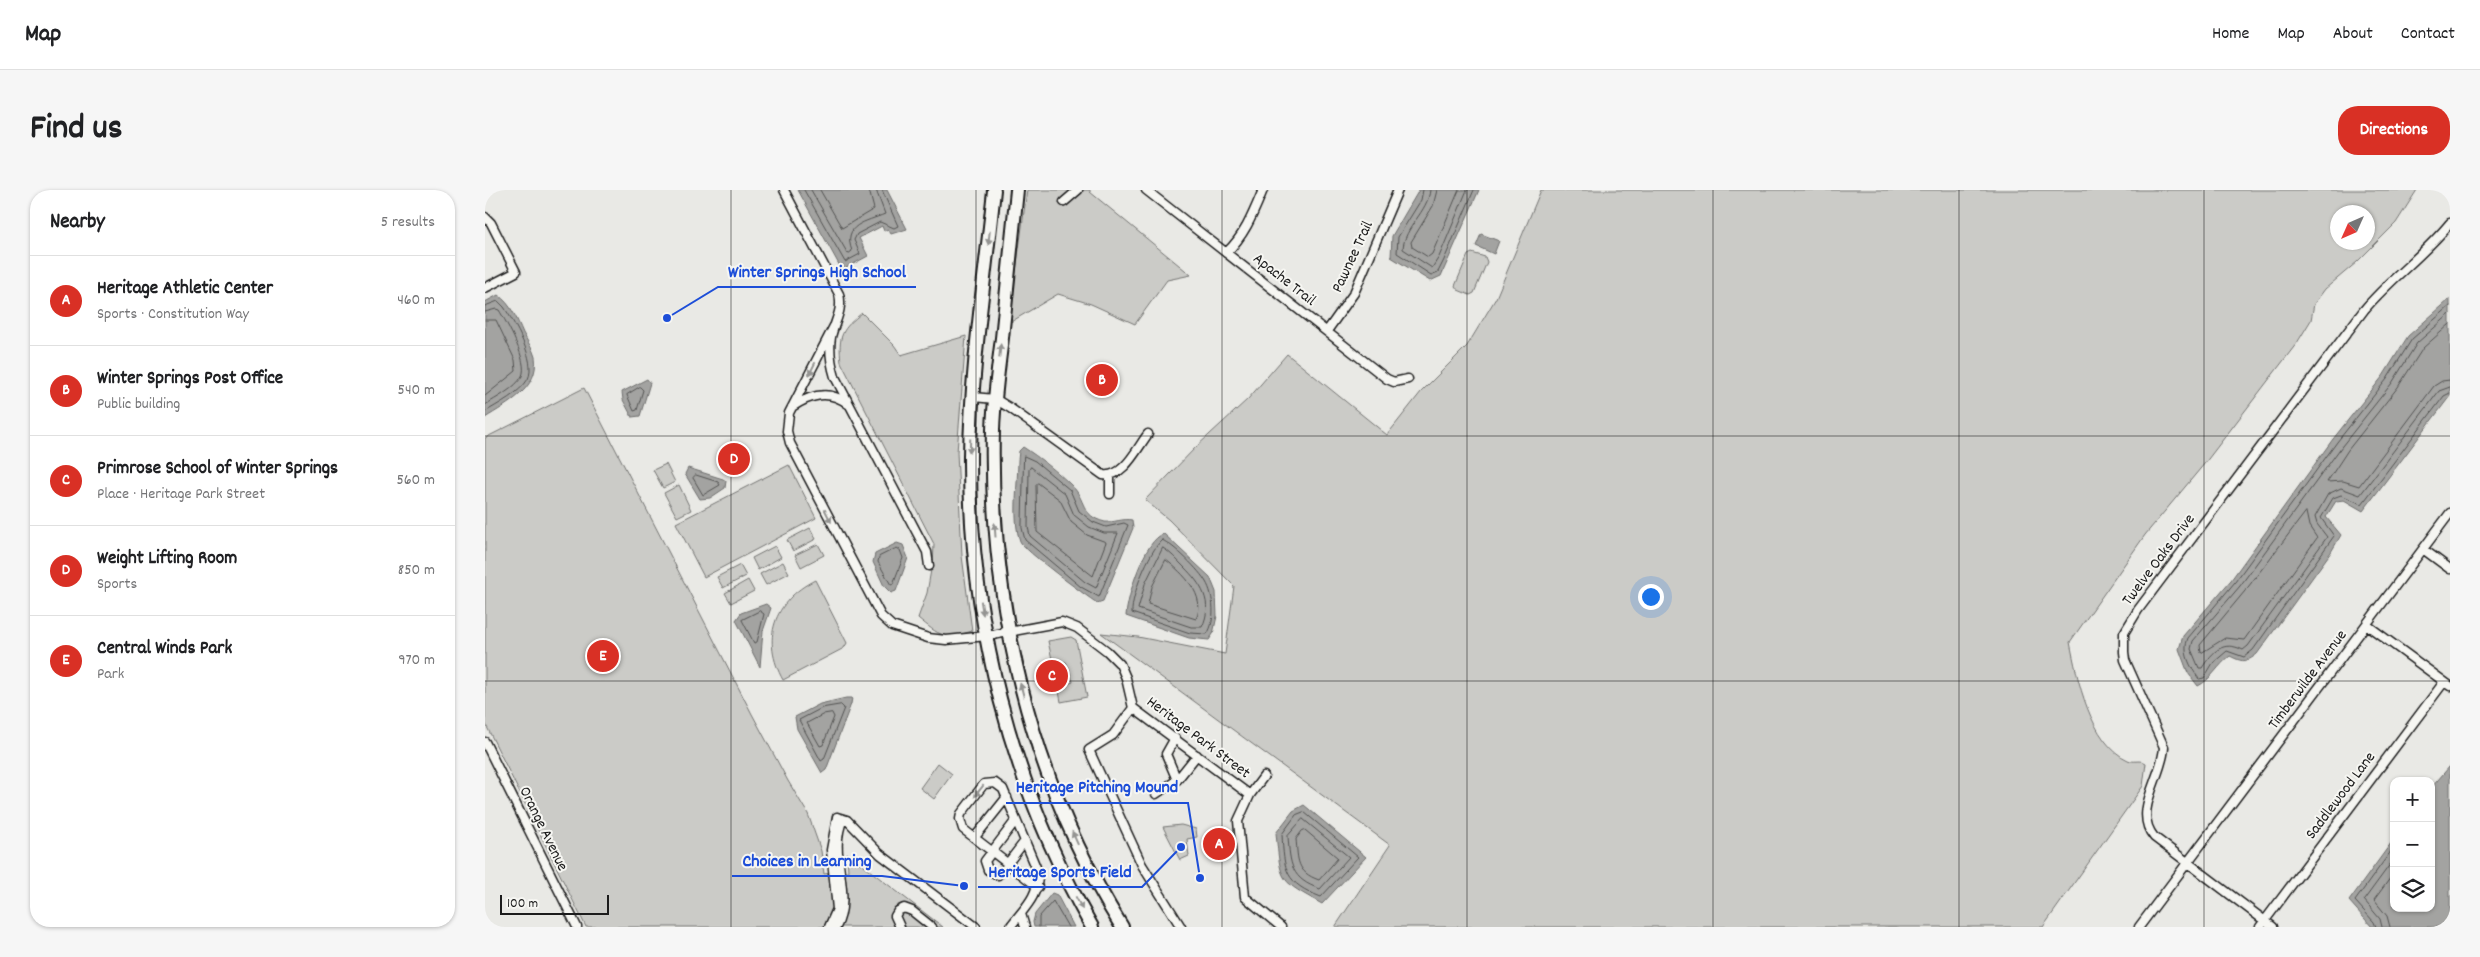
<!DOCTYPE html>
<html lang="en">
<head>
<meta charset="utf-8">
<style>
  body { margin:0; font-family:Dekko,sans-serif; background:#f6f6f6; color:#202124 }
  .controls { position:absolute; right:15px; bottom:15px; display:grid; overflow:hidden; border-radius:10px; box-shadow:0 1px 4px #0004 }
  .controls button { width:45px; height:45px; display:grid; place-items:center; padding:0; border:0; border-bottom:1px solid #e0e0e0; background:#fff; color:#202124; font:25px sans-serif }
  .compass { position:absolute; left:1845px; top:15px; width:45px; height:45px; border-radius:50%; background:#fff; box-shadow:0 1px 4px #0004; rotate:225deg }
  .scale { position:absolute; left:15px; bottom:12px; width:109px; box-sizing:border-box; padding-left:5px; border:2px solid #1c1c1c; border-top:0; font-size:14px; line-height:18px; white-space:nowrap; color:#1c1c1c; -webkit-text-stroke:4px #f6f6f2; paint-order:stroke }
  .you { position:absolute; left:1165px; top:406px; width:18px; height:18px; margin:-12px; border:4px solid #fff; border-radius:50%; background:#1a73e8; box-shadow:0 0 0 8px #1a73e833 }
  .badge { display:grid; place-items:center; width:32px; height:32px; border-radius:50%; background:#d93025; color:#fff; font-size:16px; font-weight:700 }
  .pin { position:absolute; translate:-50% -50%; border:2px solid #fff; box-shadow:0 1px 5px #0006 }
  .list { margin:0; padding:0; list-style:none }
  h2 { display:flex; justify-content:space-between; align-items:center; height:65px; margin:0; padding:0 20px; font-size:21px }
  h2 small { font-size:16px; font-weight:400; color:#757577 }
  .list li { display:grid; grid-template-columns:32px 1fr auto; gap:15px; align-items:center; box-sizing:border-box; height:90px; padding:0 20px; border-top:1px solid #e0e0e0 }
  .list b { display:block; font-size:19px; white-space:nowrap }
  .list p { margin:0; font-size:16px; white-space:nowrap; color:#757577 }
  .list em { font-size:16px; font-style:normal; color:#757577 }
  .icon { flex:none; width:28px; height:28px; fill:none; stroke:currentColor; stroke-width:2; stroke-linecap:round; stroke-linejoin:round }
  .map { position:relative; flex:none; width:1965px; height:737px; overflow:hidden; border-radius:20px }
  header { display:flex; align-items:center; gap:30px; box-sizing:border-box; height:70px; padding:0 25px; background:#fff; border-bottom:1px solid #e0e0e0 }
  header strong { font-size:24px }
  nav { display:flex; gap:28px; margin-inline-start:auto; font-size:18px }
  .intro { display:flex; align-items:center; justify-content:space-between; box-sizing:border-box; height:120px; padding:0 30px }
  h1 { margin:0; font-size:35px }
  .button { padding:12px 22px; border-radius:20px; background:#d93025; color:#fff; font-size:18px; font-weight:700 }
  main { display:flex; gap:30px; padding:0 30px }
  aside { flex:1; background:#fff; border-radius:20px; box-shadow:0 1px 4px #0004 }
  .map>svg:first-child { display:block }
  .green { fill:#cbcbc7; stroke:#747472; fill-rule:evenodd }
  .water { fill:#a3a3a1; stroke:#6d6d6c }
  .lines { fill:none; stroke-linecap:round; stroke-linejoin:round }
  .shore { stroke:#525251; stroke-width:1 }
  .minor-casing { stroke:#1c1c1c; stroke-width:11 }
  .primary-casing { stroke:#1c1c1c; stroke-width:16 }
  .minor { stroke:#f6f6f2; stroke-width:8 }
  .primary { stroke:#f6f6f2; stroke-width:12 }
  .oneway { fill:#949492 }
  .grid { fill:none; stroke:#1c1c1c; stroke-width:1; stroke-opacity:0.55 }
  .labels { text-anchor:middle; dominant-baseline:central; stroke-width:4; stroke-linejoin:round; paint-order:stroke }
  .street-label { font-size:16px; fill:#1c1c1c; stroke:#f6f6f2 }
  .leader { fill:none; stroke:#1d4ed8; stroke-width:2 }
  .callout-dot { fill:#1d4ed8; stroke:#f6f6f2; stroke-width:2 }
  .callout-label { font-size:18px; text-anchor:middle; font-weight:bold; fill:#1d4ed8; stroke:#f6f6f2; stroke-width:4; stroke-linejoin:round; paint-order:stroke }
</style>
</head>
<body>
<header>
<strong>Map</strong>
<nav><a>Home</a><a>Map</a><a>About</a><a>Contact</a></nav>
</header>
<div class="intro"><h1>Find us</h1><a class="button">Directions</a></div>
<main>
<aside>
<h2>Nearby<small>5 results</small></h2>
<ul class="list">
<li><span class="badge">A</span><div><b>Heritage Athletic Center</b><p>Sports · Constitution Way</p></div><em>460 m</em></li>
<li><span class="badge">B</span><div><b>Winter Springs Post Office</b><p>Public building</p></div><em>540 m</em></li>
<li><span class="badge">C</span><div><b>Primrose School of Winter Springs</b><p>Place · Heritage Park Street</p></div><em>560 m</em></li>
<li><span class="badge">D</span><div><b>Weight Lifting Room</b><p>Sports</p></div><em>850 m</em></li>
<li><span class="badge">E</span><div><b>Central Winds Park</b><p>Park</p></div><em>970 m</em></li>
</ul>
</aside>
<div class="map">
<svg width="1965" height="737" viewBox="0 0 1965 737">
  <rect width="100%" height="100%" fill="#e9e9e5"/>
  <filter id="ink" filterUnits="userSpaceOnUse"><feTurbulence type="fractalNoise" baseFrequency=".02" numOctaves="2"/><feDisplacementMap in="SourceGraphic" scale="10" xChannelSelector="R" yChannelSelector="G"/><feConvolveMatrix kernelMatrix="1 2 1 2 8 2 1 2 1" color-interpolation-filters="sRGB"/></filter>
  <g filter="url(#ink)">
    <path class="green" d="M542 0H587L574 12 579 18 598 0H605V2L706 85 682 90 650 134 606 114 573 104 524 133Z
      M1056 0H1932L1911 33 1872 72 1840 99 1829 114 1826 130 1812 153 1720 273 1660 345 1585 452C1592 488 1605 553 1643 570 1649 573 1655 569 1661 573L1658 596 1558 737H850L905 655 616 443 653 447 740 464 749 396 684 330 660 310 711 257 763 209 802 164 902 245 936 202 982 156 1011 108ZM1852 22H1882V52H1852Z
      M987 63 1000 67 1002 72 989 103 985 105 973 100 970 96 983 65Z
      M377 123 409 155 416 165 481 146 472 262 477 366 487 441C459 450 455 446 433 428L442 403 446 380 448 379 449 354 356 172C353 145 357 139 377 123Z
      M99 198 267 524 303 591 323 624 336 661 339 684 363 681 362 663 458 737H101L0 533V248Z
      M181 274 190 292 178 298 168 280Z
      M304 275 331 328 219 387 191 333Z
      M194 295 206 320 192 327 179 303Z
      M325 338 331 349 308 361 302 350Z
      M333 354 339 365 316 377 310 365Z
      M290 356 296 367 273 380 267 368Z
      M298 372 304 383 281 395 275 384Z
      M255 375 261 386 238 398 232 387Z
      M263 390 269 401 246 413 240 403Z
      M330 390 362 453 359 458 298 490C276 450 288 411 330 390Z
      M586 447 591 450 602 507 576 512 573 496 588 492 581 472 568 474 563 451Z
      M453 573 467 584 449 609 435 598Z
      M696 635 711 639 712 647 702 649 704 666 695 670 678 637Z"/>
    <path class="water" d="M313 0H402L422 39 406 44 403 39 399 41 397 36 374 48 383 66 357 80Z
      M934 0H994L956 86 945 91 906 67 907 46Z
      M996 44 1014 51 1009 64 991 56Z
      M13 105C26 114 32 129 38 143 42 151 48 159 50 167 55 198 22 214 0 228V112Z
      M1965 109V206L1878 321 1859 310 1851 311 1841 327 1856 345 1846 362 1772 464C1761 473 1757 472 1745 466 1733 475 1726 490 1713 496L1703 483 1694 459 1698 446 1746 390 1848 249 1898 186 1923 146Z
      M162 189 165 193 155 226 147 227 138 210 137 202Z
      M538 257C555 268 572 281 587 296 601 309 595 326 620 332 628 333 638 328 647 330L648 338 618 411 612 413C600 405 538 360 535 351 527 331 533 292 533 270L534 261Z
      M203 278 238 289 241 291 240 298 225 308 215 309 200 284Z
      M679 344 725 387 731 402 732 426 728 444 724 450 704 448 641 426C642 407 660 348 679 344Z
      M412 353 418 355 423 368 411 401 406 403 399 396 388 372 390 364Z
      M281 414 286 418 278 441 275 477 251 430 256 423Z
      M361 508H367L366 514 341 580 337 583 312 539 310 527 335 514Z
      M1965 576V737H1887L1864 711 1909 649V718H1946V598Z
      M819 615 881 667 837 714C794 690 796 693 791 643L808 621Z
      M567 703 572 705 589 737H549L548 732 550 724Z"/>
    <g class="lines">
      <path class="shore" d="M319 0 360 72 375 64 369 50 372 44 395 32 409 38 413 36 397 0
        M326 0 363 64 367 61C357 34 381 32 400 24L391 0
        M335 0 357 38 389 19 384 0
        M938 0 936 10 913 47 912 63 946 85 953 82 959 70 989 0
        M945 0C943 22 919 37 918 59L947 78 954 67 982 0
        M952 0 948 16 926 52 927 57 943 67 947 64 974 0
        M0 116 13 111 19 117C29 132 52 171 43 189 35 203 13 214 0 222
        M1965 116 1927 149 1902 189 1852 252 1750 392 1703 448C1697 463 1705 476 1714 489L1719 488 1728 473 1742 461 1759 467 1768 460 1849 346 1836 328 1848 308 1856 305 1877 314 1959 206 1965 203
        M0 122 11 119 14 120C22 133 44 172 37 186 31 198 11 208 0 215
        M1965 124 1932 153 1907 193 1857 256 1755 396 1708 451 1706 459 1714 478H1717C1728 461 1738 450 1758 460L1763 456 1842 347 1832 334 1830 327 1843 304 1856 298 1875 305 1954 201 1965 197
        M0 130H11L30 170 31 181 0 206
        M1965 134 1938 158 1913 197 1863 260 1842 292 1858 291 1874 296 1949 196 1957 191 1965 190
        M155 197 158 200 152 220 149 221 142 205Z
        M539 266 550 271 585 300 594 321 608 332 621 337 639 333 643 335 614 407 596 397 540 350 537 338Z
        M546 277 580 304 589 325 604 337 619 343H633L611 398 600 392 545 346 543 337 544 280Z
        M211 285 233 292 235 295 218 305 208 288Z
        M553 293 575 310 586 332 602 345 621 352 608 386 552 342 551 295Z
        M1821 322 1824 336 1832 348 1759 450 1740 448 1716 463 1715 455 1760 401Z
        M677 350C689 355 715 381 721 392 729 405 731 432 722 444L705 443 647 423C646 406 664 361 677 350Z
        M412 358 415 360 418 368 408 394 406 395 393 372 394 367Z
        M678 358C686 363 692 370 699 377 716 394 729 412 717 437H706L653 419 660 394Z
        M681 370C698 383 722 406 711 429L663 414 667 397Z
        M275 421 279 424 272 452 269 453 257 430Z
        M356 515 359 518 339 569 336 571 314 530 337 518Z
        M347 523 349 527 338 555 335 556 322 533 339 524Z
        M819 622 873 667 836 707C800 693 799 681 797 644L811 625Z
        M818 629 864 667 835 699C806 689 805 675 803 646Z
        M820 640 853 668 834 690C811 682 813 670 811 649L817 641Z
        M554 737V727L568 711 583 737
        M1891 737 1889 732 1870 711 1909 657
        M1897 737 1895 729 1879 710 1909 669
        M1905 737 1902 726 1889 710 1909 683"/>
      <g class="minor-casing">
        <path id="minor" d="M299 0 354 104C358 121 350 130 346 147 344 160 346 174 350 187L442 362 444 376
          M661 0 902 189 909 192 923 189
          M579 12 593 0
          M0 27 6 33 31 82 0 98
          M741 63C760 45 768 24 778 0
          M349 136 304 223 302 241 305 253 396 426 407 436 443 448 461 450 502 446 577 432 592 438 622 461 635 474 641 488 648 518 765 605
          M842 141 869 103 913 0
          M488 207 510 209 525 218 618 285C639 288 652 258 663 244
          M307 217C325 205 344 199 363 214
          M625 286V304
          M1938 359 1965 379
          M1882 435 1965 496
          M648 518 628 545 604 560 657 675 696 737
          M690 548 681 564 692 590
          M0 552 92 737
          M779 586 765 605 753 631 760 707 796 737
          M671 604 692 590 712 565
          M490 647 522 607
          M523 673 540 651
          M525 674 513 685 503 680 500 671 531 630
          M536 724 540 737
          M344 737 352 719 346 660 352 627 362 630 395 664 491 737
          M351 737C369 704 342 664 358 629
          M415 737 410 726 413 721 419 718 427 721 447 737
          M525 737C539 718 554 707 553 682L518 599 510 593 499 594 476 624 475 629 478 639 553 697
          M1654 737 1965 323
          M1775 737 1959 492
          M1788 737 1669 647C1647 621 1678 586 1679 557L1640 470 1639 462V443L1653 420 1879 120C1906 88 1939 65 1965 33"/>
      </g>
      <g class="primary-casing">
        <path id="primary" d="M509 0C500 88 486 177 485 266 484 430 526 595 607 737
          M532 0C527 49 522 99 517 148 513 179 509 209 508 240 504 413 545 589 637 737"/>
      </g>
      <use href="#minor" class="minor"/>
      <use href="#primary" class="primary"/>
    </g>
    <defs><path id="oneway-solid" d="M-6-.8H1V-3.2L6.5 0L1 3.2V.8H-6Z" transform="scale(1.25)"/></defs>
    <g class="oneway">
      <use href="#oneway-solid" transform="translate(504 48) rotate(96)"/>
      <use href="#oneway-solid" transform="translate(515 161) rotate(-84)"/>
      <use href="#oneway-solid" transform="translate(327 179) rotate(117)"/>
      <use href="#oneway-solid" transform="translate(485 256) rotate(92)"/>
      <use href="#oneway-solid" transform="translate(343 326) rotate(63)"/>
      <use href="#oneway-solid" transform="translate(510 340) rotate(-94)"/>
      <use href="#oneway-solid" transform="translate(497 418) rotate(81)"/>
      <use href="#oneway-solid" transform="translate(537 500) rotate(-105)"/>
      <use href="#oneway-solid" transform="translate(494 601) rotate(128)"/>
      <use href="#oneway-solid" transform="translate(590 648) rotate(-114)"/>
      <use href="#oneway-solid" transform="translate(594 713) rotate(62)"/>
    </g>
  </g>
  <path class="grid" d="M246 0V737M491 0V737M737 0V737M982 0V737M1228 0V737M1474 0V737M1719 0V737M0 246H1965M0 491H1965"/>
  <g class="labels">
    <g class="street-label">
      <text transform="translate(868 67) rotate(-65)">Pawnee Trail</text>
      <text transform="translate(799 90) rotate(38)">Apache Trail</text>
      <text transform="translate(1674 370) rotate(-53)">Twelve Oaks Drive</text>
      <text transform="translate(1823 490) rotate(-53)">Timberwilde Avenue</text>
      <text transform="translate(713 548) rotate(37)">Heritage Park Street</text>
      <text transform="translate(1856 606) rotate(-53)">Saddlewood Lane</text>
      <text transform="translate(58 639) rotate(64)">Orange Avenue</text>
    </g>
  </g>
  <path class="leader" d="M182 128L233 97H431M715 688L703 613H521M479 696L397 686H247M696 657L657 697H493"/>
  <g class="callout-dot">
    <circle cx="182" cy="128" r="5"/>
    <circle cx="715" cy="688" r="5"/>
    <circle cx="479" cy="696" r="5"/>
    <circle cx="696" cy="657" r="5"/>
  </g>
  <g class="callout-label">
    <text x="332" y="87">Winter Springs High School</text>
    <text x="612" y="602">Heritage Pitching Mound</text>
    <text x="322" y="676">Choices in Learning</text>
    <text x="575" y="687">Heritage Sports Field</text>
  </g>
</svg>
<div class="controls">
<button>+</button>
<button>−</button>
<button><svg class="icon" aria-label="layers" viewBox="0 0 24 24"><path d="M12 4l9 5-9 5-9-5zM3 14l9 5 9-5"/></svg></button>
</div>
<svg class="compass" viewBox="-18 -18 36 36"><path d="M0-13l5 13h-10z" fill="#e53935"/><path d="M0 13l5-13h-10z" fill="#757577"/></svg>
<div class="scale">100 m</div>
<div class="you"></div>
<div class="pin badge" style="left:734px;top:654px">A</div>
<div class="pin badge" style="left:617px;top:190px">B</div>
<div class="pin badge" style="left:567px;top:486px">C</div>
<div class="pin badge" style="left:249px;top:269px">D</div>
<div class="pin badge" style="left:118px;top:466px">E</div>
</div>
</main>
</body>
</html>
